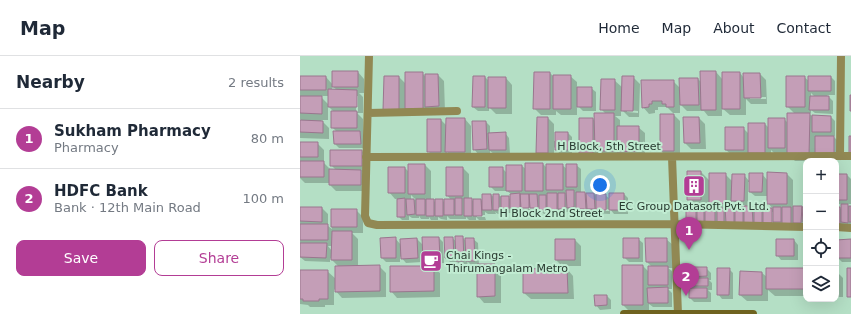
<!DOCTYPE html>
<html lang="en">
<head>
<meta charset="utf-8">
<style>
  body { margin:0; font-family:"DejaVu Sans",sans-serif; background:#f2f2f3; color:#1f2937 }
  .controls { position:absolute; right:12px; bottom:12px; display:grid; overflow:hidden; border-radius:8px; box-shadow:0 4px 16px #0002 }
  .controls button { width:36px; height:36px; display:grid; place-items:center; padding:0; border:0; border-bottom:1px solid #e0e1e3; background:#fff; color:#1f2937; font:20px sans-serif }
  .you { position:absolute; left:300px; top:129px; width:14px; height:14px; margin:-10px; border:3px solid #fff; border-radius:50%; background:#1a73e8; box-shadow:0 0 0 6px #1a73e833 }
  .badge { display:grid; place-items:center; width:26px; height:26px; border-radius:50%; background:#b33d95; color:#fff; font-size:13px; font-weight:700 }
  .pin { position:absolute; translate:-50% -33px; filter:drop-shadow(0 1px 2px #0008) }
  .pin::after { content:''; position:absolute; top:21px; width:14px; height:12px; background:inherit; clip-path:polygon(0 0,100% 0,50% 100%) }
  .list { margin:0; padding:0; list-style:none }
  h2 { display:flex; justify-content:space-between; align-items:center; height:52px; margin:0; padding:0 16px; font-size:17px }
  h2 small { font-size:13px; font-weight:400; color:#747a83 }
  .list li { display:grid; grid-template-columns:26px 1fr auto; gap:12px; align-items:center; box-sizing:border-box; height:60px; padding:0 16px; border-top:1px solid #e0e1e3 }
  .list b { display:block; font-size:15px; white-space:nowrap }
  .list p { margin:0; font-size:13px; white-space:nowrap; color:#747a83 }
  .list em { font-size:13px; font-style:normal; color:#747a83 }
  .actions { display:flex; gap:8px; padding:12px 16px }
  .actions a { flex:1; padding:9px 0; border:1px solid #b33d95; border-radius:8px; text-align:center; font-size:14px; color:#b33d95 }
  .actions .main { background:#b33d95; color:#fff }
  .icon { flex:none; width:22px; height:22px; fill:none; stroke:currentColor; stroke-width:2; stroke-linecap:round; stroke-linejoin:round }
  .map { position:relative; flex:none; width:551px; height:258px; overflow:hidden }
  header { display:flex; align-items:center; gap:24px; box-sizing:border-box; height:56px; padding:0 20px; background:#fff; border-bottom:1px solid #e0e1e3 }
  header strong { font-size:19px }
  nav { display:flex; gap:22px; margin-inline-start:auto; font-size:14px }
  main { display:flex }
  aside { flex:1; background:#fff }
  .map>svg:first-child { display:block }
  .shadow { fill:#0003; fill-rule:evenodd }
  .building { fill:#c49eb7; stroke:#9a768e }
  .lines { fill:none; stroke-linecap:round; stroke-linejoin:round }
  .street { stroke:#918853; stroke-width:8 }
  .secondary { stroke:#6f631f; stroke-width:8 }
  .labels { text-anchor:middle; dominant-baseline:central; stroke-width:4; stroke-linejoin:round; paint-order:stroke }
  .street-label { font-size:11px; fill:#293a30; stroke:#c1ecd2 }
  .poi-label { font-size:11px; fill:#293a30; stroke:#c1ecd2 }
</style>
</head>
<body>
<header>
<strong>Map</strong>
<nav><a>Home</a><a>Map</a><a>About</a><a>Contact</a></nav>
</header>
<main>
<aside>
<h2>Nearby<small>2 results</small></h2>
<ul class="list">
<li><span class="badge">1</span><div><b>Sukham Pharmacy</b><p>Pharmacy</p></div><em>80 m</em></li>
<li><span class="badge">2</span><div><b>HDFC Bank</b><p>Bank · 12th Main Road</p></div><em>100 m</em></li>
</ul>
<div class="actions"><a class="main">Save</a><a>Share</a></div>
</aside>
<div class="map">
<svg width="551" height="258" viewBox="0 0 551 258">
  <rect width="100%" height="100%" fill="#b4dfc5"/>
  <path class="shadow" d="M58 16 64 23V37H59L63 41V57H57L63 63V78L64 80 65 92H39L35 88 34 76H37L32 71 34 56 28 50V64H21L29 72V83L0 82V65H2L0 63V21H26L33 29ZM32 30 37 34H32ZM20 40H29V49ZM56 40H58V56H56Z
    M416 16 423 24 440 17 444 22 460 18 466 24 467 48H451L446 43V59H430L422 52V60H408L404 55H387L380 48V57H373L367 51H358V54H355V57L349 58 343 51 373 25 380 32 398 23 402 27ZM450 41H466V43H450Z
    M122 17 126 21 138 19 144 25 145 56 105 60H91L99 21 106 28Z
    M250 17 253 20H270L277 26V32H291L296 36V55H283L277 49V59H261L256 55V59H241L234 52Z
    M174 21H185L189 25 206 22 212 29V58H196L189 51V55H178L173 51Z
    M333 21 340 28 339 61H329L321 53V60H315L320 64V71H338L345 77V101L286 103 293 63 296 66 306 58 301 53 314 24 323 32ZM327 54 338 55V57L327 56Z
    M504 21 509 25 531 21 535 25V39H527L533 45V58L515 57 511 54V57H508L512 60 531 61 535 65V80H533L538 85V102L515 97V105H495L488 98H475L471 94V103L433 100 426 94 443 72 449 78 465 68 469 72 484 63 488 67 495 58 487 50ZM511 37 515 41H511Z
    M374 59 380 65V101H367L361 95Z
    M248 62 254 68V85H256L268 77 272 81V98H260L254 91V103H244Z
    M399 62 405 68 406 93H391L385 87Z
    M165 63 171 70V102H153L147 96V102H135L128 95 141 64 147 70Z
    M186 66 190 70V78L205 77 209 82 210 98H194L190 95V97L178 98 174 93Z
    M0 87H17L24 94V107L30 113V114H36L31 109 62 95 68 101V116H62L67 121V135H36L30 129V127H5L0 122Z
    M243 108 247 112 262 109 267 113 276 109 281 113V137H285L287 139 294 138 297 140 305 139 310 143 324 138 328 142V158H314L310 153H300V155H310V158L292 157 289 154 290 157H281L280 155H272L269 152V156H264L261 154V158H253L250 155V158H244L242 156H215L213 153V157H206L203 154V158H198L195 156 196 158H188L185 156V159H177V161H185L186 164H179L176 161V164H169L166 161V163H150L147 160V164L141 163 138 161V164H131L129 161V163H121L119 160V162H112L109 160V164H102L98 160V143H95L89 136 105 112 109 116 125 109 131 115V144H133L136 147 142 144 145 147 151 144 147 139 163 112 169 118V143H171L174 146V144H181L183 146V139H191L194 141 199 139 201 141H208L211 144V138L207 135H195L190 130 202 112 207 117V110H222L226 113ZM111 139 116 144H111ZM214 151H243V153H214Z
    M388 116H401L410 125 425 118 432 125 444 119 450 126 462 118 468 125 487 118 493 124V151L506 152V168L473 171V156H471V171H400L387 152H396L388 143ZM448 126H450V136L455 140H468V147L473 153H464V154L461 152 455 154 452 151H448ZM432 144 437 149H445V155L442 152 436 154 432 152ZM409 146 415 153H409Z
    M536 119H547L551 123V148H546L551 151V170L536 171V152H540L542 154V148H538L536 146Z
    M0 152H22L28 158V170L32 173V154H56L63 161V177H52L58 183V210H79L86 217V241L42 242 34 233V249H25V251H10L8 249 0 248V215H27L36 223 39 211 30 202V206L5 205 0 201ZM28 190H32V195Z
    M162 181 166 185 173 183 178 187 179 209H194L201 215V247H184L178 240V209H171L167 205 168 209H161L157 206H150L146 201 152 182 156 185Z
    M95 182 101 189 117 183 123 189 139 182 143 186 144 207 128 208 122 202V206L106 207 100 200V206H86L82 202Z
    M338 183 343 187V206H329L324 201Z
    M366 183 373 189V212H368L372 215V233H368L372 237V251H353L349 248V255H329L323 249 343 210 349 216 352 211 347 206Z
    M275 184 281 190V210H262L256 204Z
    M494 184 498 189V204H481L477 199Z
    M551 184V206H542L537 201V210H536V187Z
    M133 211 140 217V241L97 242 91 235Z
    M406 212 411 217V224H409L412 227V234H408L411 237V246H394L390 242 393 233 390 229 392 223 389 220Z
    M267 213 273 220 274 243H231L224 237Z
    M429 213 433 217V243H422L418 238Z
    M506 213V240H475L468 234V245H447L440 239 441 216 462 217 467 221Z
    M536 215 543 222V241H536Z
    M307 240 311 244V253L300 254 296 249Z"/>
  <path class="building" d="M32 15H58V31H32Z
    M400 15H416V54H401Z
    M105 16H123V53H105Z
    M234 16H250V53H233Z
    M422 16H440V53H422Z
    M443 17H460L461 42H444Z
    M125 18H138L139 50 125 51Z
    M253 19H271V53H253Z
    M0 20H26V34H0Z
    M84 20H99V54H83Z
    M173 20H185V51H172Z
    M322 20H334L333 55H321Z
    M486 20H505V51H486Z
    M508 20H531V35H508Z
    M188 21H206V52H188Z
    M379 22H398L399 49H380Z
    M301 23H315V54H300Z
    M341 24H374V51H366V48H362V45H352V48H349V51L342 52Z
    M277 31H292V51H277Z
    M28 33 57 34V51H28Z
    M550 39H551V55H550Z
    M0 40H22V58L0 57Z
    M510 40H529V54H509Z
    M31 55H57V72H31Z
    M294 57H314V95H295Z
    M487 57H510L509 99H487Z
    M360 58H374V95H360Z
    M512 59 531 60V76H512Z
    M237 61H248V97H236Z
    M383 61H399L400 87H384Z
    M146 62H165V96H145Z
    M279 62H293V97H279Z
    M468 62H485V92H468Z
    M127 63H141V96H127Z
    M0 64 23 65V77L0 76Z
    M172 65H186L187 93 173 94Z
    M448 67H465V97H448Z
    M317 70H339V95L317 96Z
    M425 71H444V94H425Z
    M33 75H60L61 88H34Z
    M206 76V94H189L188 77Z
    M255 76H268V94H255Z
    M515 80H534V98H515Z
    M549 80H551V98H549Z
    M0 86H18V101H0Z
    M30 94H62V110H30Z
    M0 105H24V121H0Z
    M225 107H243V135H225Z
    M108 108H125V138H108Z
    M246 108H263V134H246Z
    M266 108H277V131H266Z
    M206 109H222V135H206Z
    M88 111H105V137H88Z
    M146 111H163V140H146Z
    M189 111H203V131H189Z
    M29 113 61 114V129H29Z
    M387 115H401V144H387Z
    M467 116 487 117V148H467Z
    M409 117H426V148L409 147Z
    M449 117H463L462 136H449Z
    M432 118H445L444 145H431Z
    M536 118H547V144H536Z
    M266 134H274V151L267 152Z
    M276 136H285L286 153H276Z
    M220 137V152H210V138Z
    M247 137H257V154H247Z
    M258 137H265V153H258Z
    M286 137H294L295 153H287Z
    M309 137H324V154H309Z
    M182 138H191L192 154H182Z
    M193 138H199V154H193Z
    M220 138H229V152H221Z
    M229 138H237L238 152H230Z
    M296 138H306V154H296Z
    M239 139H246V154H239Z
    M201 140H209V153H201Z
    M105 142V161H97V143Z
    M155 142H162V159H155Z
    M164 142H172V160H164Z
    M106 143H114L115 158 107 159Z
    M116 143H125V159H116Z
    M126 143H134V160H126Z
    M135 143H143V160H135Z
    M144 143H154V159H144Z
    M173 143H181L182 160H173Z
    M541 148H548V167L541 166Z
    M444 150H452L453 167H444Z
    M493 150H502L501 167H493Z
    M549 150H551V166H549Z
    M0 151H22V166L0 165Z
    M386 151H396V167H386Z
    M397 151H404V167H397Z
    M425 151H434V167H426Z
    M435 151H443V168H435Z
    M454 151H462V167H454Z
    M473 151H481V166H473Z
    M482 151H491V168H482Z
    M502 151H506V166H503Z
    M536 151H540V168H536Z
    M405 152H415V167H405Z
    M417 152H424V167L417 168Z
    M463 152H472V167H463Z
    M31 153H57V171H31Z
    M0 168H28V184H0Z
    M32 175H52V204H31Z
    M155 180H163L164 205H156Z
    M96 181V202H81L80 182Z
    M122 181H139L140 203 123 204Z
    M144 181H153L154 202H145Z
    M117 182 118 202 101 203 100 183Z
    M165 182H174L175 205H166Z
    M323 182H339V202H323Z
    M345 182H367V206H346Z
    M255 183H275V204H255Z
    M476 183H494V200H476Z
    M551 183V202H536V184Z
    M0 187H27L26 202 0 201Z
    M177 208H195V240L177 241Z
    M80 209V235L35 236V210Z
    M322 209H343V249H322Z
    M90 210H134V235L90 236Z
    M348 210H368V229H348Z
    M388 211H407V220L388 221Z
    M267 212 268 237H223V213Z
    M417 212H430L429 239H417Z
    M466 212H506V233H466Z
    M547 212H551V241H547Z
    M0 214H28V243H19V245H3V243H0Z
    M440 215 462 216V239H439Z
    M389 222H408V230H389Z
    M368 231V247H348L347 232Z
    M389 232H407V242H389Z
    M294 239H307V249L295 250Z"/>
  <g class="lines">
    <path class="street" d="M69 0 65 160 68 167 77 169 374 168 506 171
      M68 57 157 55
      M540 100 541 0
      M66 101 551 100
      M372 101 378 258
      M536 171 551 172"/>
    <path class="secondary" d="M324 258H453"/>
  </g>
  <defs>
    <g id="building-square" transform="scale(1.15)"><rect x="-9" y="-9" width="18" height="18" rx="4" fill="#b33d95" stroke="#c1ecd2"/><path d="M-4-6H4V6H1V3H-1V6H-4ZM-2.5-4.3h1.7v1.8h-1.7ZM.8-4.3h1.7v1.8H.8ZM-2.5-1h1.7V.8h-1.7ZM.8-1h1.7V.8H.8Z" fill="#fff"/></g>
    <g id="cafe-square" transform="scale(1.15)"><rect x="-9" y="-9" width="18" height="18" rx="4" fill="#b33d95" stroke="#c1ecd2"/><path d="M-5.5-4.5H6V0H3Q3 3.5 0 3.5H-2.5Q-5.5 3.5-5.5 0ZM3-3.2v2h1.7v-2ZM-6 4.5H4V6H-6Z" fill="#fff"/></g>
  </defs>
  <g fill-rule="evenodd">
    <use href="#building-square" x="394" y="130"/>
    <use href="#cafe-square" x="131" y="205"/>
  </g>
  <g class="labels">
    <g class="street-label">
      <text x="309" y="90">H Block, 5th Street</text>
      <text x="251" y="157">H Block 2nd Street</text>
    </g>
    <g class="poi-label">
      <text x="394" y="150">EC Group Datasoft Pvt. Ltd.</text>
      <text x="146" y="199" text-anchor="start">Chai Kings -<tspan x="146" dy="13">Thirumangalam Metro</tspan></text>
    </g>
  </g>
</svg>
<div class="controls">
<button>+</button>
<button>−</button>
<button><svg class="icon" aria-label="locate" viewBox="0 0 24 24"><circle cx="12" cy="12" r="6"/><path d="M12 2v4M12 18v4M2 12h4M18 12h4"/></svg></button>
<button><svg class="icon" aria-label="layers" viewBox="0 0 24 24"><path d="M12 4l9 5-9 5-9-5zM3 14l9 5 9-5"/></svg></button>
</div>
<div class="you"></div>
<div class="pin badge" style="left:389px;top:194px">1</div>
<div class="pin badge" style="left:386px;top:240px">2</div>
</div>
</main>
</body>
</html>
